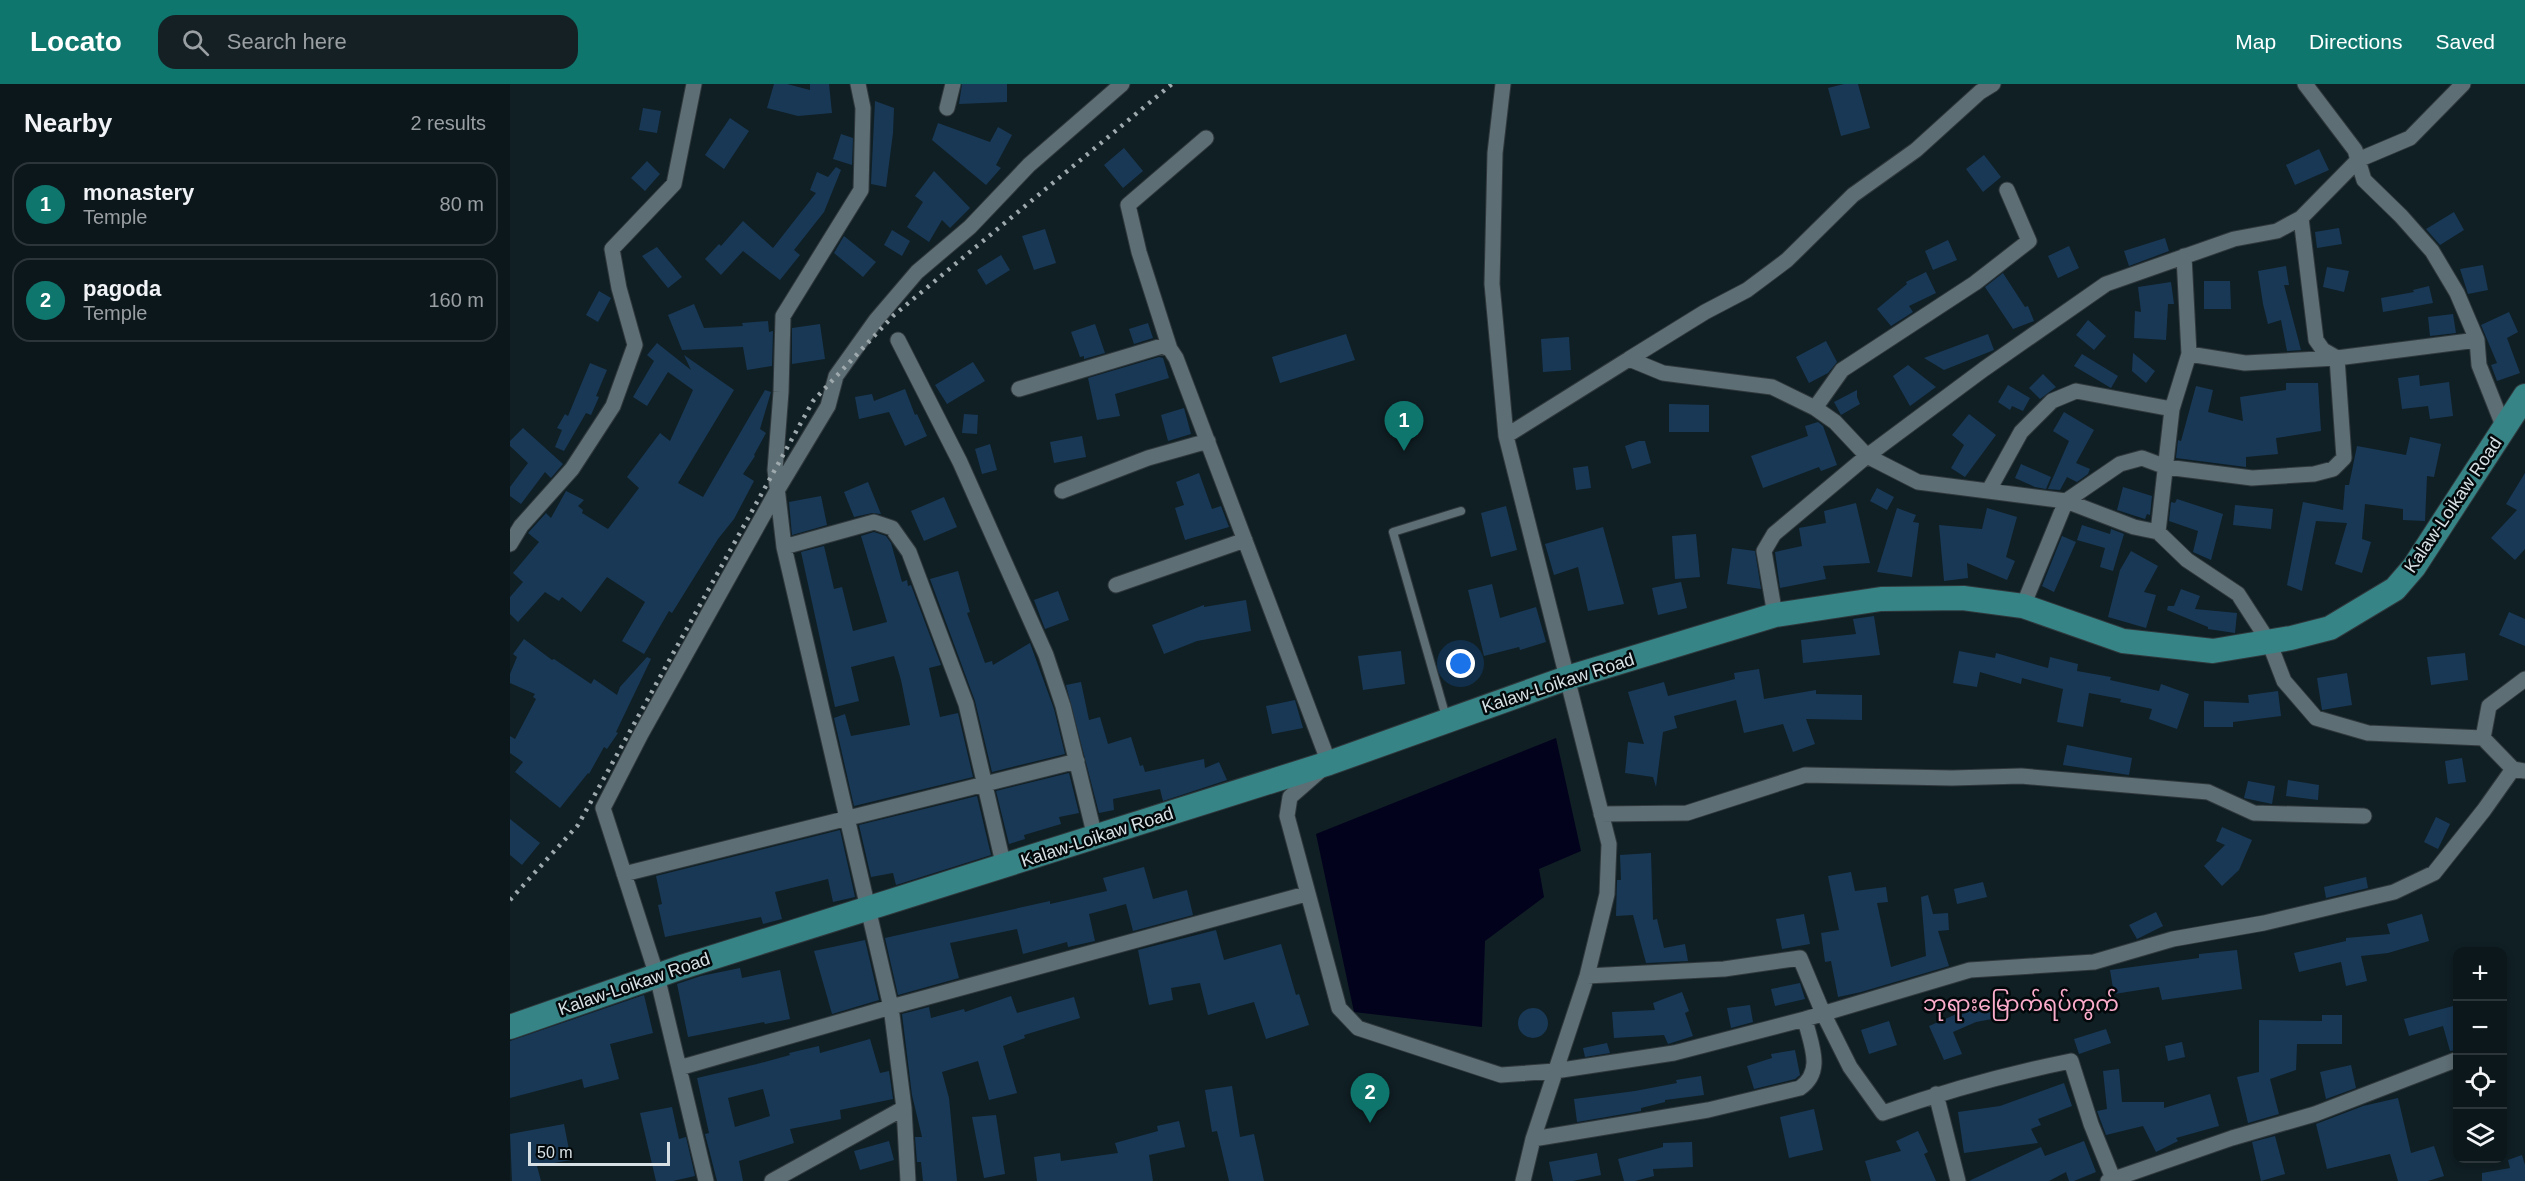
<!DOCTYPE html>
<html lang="en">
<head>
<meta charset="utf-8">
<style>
  body { margin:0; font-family:Helvetica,"Noto Sans Myanmar",sans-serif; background:#152024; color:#f1f3f6 }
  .controls { position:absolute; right:18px; bottom:18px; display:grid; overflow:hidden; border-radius:12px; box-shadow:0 3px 9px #0003 }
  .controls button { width:54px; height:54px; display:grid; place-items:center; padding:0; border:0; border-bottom:2px solid #2c363a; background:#0c171b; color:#f1f3f6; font:30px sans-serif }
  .scale { position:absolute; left:18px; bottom:15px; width:142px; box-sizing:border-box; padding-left:6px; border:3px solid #d7e0e4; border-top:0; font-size:16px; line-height:21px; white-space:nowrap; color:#d7e0e4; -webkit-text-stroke:4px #03080a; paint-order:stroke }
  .you { position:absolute; left:951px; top:580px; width:21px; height:21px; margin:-15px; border:4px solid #fff; border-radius:50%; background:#1a73e8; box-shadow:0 0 0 9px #1a73e833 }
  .badge { display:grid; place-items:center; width:39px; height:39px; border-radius:50%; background:#0f766e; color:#fff; font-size:20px; font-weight:700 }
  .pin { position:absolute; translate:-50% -50px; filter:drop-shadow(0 2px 3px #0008) }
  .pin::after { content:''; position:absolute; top:32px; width:21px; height:18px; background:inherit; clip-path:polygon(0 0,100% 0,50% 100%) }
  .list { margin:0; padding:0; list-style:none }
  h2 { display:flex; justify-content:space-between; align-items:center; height:78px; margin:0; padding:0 24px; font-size:26px }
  h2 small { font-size:20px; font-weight:400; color:#9a9fa3 }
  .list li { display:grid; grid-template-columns:39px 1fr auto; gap:18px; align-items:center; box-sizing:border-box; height:84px; margin:0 12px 12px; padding:0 12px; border:2px solid #2c363a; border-radius:18px }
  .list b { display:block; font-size:22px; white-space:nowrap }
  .list p { margin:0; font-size:20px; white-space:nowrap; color:#9a9fa3 }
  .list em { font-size:20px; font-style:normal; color:#9a9fa3 }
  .icon { flex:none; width:33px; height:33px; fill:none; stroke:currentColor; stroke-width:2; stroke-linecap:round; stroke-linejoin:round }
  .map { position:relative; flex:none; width:2015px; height:1097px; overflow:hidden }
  header { display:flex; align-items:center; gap:36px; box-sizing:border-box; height:84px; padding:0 30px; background:#0f766e; color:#fff }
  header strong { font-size:28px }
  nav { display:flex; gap:33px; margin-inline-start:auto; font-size:21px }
  .search { width:420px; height:54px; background:#152024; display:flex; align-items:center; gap:15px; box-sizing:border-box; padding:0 21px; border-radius:18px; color:#9a9fa3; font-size:22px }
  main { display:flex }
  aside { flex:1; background:#0c171b }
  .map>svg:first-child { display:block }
  .water { fill:#03021d }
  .building { fill:#193855; fill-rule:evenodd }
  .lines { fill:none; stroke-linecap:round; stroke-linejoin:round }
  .lane-casing { stroke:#2f383c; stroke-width:10 }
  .street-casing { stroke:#2f383c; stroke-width:17 }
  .primary-casing { stroke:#2f383c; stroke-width:26 }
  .lane { stroke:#5d6e74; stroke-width:8 }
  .street { stroke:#5d6e74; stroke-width:15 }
  .primary { stroke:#378487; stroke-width:24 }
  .rail { stroke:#9ea9ad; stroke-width:4.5; stroke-dasharray:3 6; stroke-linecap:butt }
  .labels { text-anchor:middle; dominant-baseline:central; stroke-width:5; stroke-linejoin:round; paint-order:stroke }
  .street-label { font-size:18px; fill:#d7e0e4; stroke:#03080a }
  .quarter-label { font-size:21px; fill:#fcaccb; stroke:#03080a }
</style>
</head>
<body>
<header>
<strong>Locato</strong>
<div class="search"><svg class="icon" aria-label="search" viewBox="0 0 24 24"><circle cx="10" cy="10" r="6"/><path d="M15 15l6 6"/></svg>Search here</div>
<nav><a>Map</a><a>Directions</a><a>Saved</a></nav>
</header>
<main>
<aside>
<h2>Nearby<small>2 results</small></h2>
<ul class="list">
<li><span class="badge">1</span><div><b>monastery</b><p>Temple</p></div><em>80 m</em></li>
<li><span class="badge">2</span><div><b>pagoda</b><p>Temple</p></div><em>160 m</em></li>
</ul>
</aside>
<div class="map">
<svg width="2015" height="1097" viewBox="0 0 2015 1097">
  <rect width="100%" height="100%" fill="#101f24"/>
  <path class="water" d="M1046 654 1071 767 1029 785 1034 813 975 857 972 943 844 928 806 750Z"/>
  <path class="building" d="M264 0H277L300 6V0H319L322 29 288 32 257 24Z
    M452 0H497V18L449 20Z
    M1334 0H1348L1360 44 1331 52 1318 4Z
    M365 17 384 24 383 49 376 103 361 100Z
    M133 24 151 27 147 49 129 46Z
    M220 34 239 47 214 85 195 71Z
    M428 39 480 58 488 43 502 51 486 81 491 84 476 101 422 56Z
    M331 50 343 54 342 81 323 75Z
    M614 64 633 87 613 104 594 81Z
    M1809 65 1819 86 1785 101 1776 81Z
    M1474 71 1491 93 1473 108 1456 85Z
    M137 77 150 90 135 107 121 94Z
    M326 83 331 86 314 128 284 166 290 171 270 196 233 167 211 191 195 175 209 160 211 162 233 137 263 164 306 109 300 106 307 88 318 93Z
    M424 87 460 124 440 144 432 136 419 158 397 143 413 118 405 112Z
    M1944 128 1954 146 1930 161 1916 145Z
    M1829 144 1832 160 1807 164 1805 148Z
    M535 145 546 179 524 186 512 152Z
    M382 146 400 157 392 172 374 161Z
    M334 152 366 178 353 193 324 169Z
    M1655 154 1659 167 1619 182 1614 167Z
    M1438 156 1447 176 1423 186 1415 167Z
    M1559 162 1569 184 1548 194 1538 172Z
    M147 163 172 193 158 204 132 172Z
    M491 171 500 186 476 201 467 186Z
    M1973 181 1978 206 1958 210 1950 185Z
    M1776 182 1779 201H1774L1791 266 1777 267 1771 236 1758 240 1753 220 1748 187Z
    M1817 183 1839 187 1834 208 1813 203Z
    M1416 188 1426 209 1399 222 1403 228 1381 242 1367 225 1397 200 1396 198Z
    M1493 189 1515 223 1518 222 1524 237 1503 245 1475 203Z
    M1694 197H1720L1721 225H1694Z
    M1661 198 1664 220H1658L1656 256 1624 254 1625 227 1631 228 1628 203Z
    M1919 202 1923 219 1873 228 1871 214 1904 208 1903 206Z
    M89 207 101 214 88 238 76 231Z
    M184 220 194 244 233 242 232 239 258 237 259 248 263 247 262 282 237 286 233 263 172 266 158 231Z
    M1999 228 2008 248 1997 254 2010 289 1987 297 1981 281 1987 279 1971 241Z
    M1943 230 1946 249 1920 252 1918 233Z
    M1578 236 1596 252 1584 266 1566 251Z
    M638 239 643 254 624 260 619 245Z
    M310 240 315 275 282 280V244Z
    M585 240 595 269 574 275V272L570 273 561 248Z
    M836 250 845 276 770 299 762 273Z
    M1478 250 1484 266 1434 286 1414 274Z
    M1059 253 1061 286 1033 288 1031 255Z
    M1316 257 1327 278 1318 289 1299 299 1286 273Z
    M147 259 181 286 174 271 224 306 168 399 193 413 255 306 261 308 250 345 256 349 244 371 245 372 233 390 244 397 224 435 208 455 162 529 159 527 134 570 112 557 135 518 97 493 71 528 52 513 49 517 35 508 8 538 0 530V513L13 498 3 489 29 458 18 449 36 429 41 434 56 407 74 416 68 422 73 426 72 429 98 445 129 404 117 393 150 349 160 357 183 306 158 288 137 322 123 313 144 277 137 271Z
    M1623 269 1645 287 1636 299 1622 287Z
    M1572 270 1608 292 1601 304 1564 282Z
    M649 273 653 274 659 294 605 310 610 332 587 336 578 294Z
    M463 278 475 297 437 320 425 301Z
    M80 279 97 286 86 312 89 313 81 331 76 329 54 367 45 363 52 346 47 344 55 330 58 332Z
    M1398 281 1426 303 1400 322 1383 292Z
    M1533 290 1546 303 1530 315 1519 304Z
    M1909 291 1910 302 1939 298 1943 332 1920 335 1918 322 1892 325 1888 294Z
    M1776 299H1808L1811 347 1766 354 1768 370 1736 373V383L1666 374 1668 356 1671 357 1686 302 1703 306 1698 328 1733 337 1730 313 1776 306Z
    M1498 301 1520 314 1513 327 1502 322 1500 326 1488 318Z
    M395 305 405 331 407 330 417 352 395 362 379 328 349 335 345 313 362 310 364 317Z
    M1347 306V313L1350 320 1331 331 1324 318Z
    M1159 320 1199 321V348H1159Z
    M674 324 681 350 658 357 651 331Z
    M1554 328 1584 346 1566 379 1580 385 1578 390 1567 398 1557 393 1550 406 1538 405 1559 357 1543 347Z
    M454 330 468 331 467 350 452 349Z
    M1459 330 1486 351 1455 393 1441 384 1454 361 1442 351Z
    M1308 338 1313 342 1327 381 1311 387 1309 383 1253 404 1241 372 1298 352 1295 342Z
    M13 344 53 380 41 394 35 388 11 420 0 412V403L18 379 0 362V357Z
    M572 352 576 373 544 379 540 358Z
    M1900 353 1931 360 1924 393 1917 392 1915 437 1893 436V425L1855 420 1852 455 1861 458 1852 489 1825 480 1837 439 1806 437 1792 507 1777 501 1793 418 1833 426 1835 401H1839L1847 362 1896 371Z
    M1129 357H1135L1141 379 1122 385 1115 362Z
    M480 360 487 386 472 390 465 365Z
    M1511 380 1541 393 1536 405 1525 403 1505 394Z
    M1078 382 1081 404 1066 406 1063 384Z
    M689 389 702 425 711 422 719 443 675 456 665 424 674 421 666 398Z
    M2015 389V465L2005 476 1981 454 2007 426 1996 420Z
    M358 398 371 430 362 429 344 433 334 408Z
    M1613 403 1642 412 1640 431 1637 430 1635 435 1607 426Z
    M1367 404 1384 413 1377 426 1360 417Z
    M311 412 317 441 282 451 279 418Z
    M434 413 447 443 414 457 401 427Z
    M1667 415 1713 430 1701 476 1683 468 1688 447 1659 437 1661 418 1665 419Z
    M1346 419 1360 479 1313 482 1316 495 1270 504 1265 468 1292 462 1289 444 1316 439 1314 427Z
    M1725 421 1763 425 1761 445 1723 441Z
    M996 422 1007 466 981 473 971 429Z
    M1387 424 1406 431 1403 438 1409 439 1402 493 1367 488Z
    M1477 424 1507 433 1496 473 1505 477 1497 496 1457 479 1458 494 1434 497 1429 441 1472 445Z
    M1572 441 1600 450 1601 445 1614 450 1603 487 1590 483 1595 464 1567 456Z
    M1093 443 1114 520 1078 527 1068 483 1044 491 1035 460Z
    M364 448 376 452 381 459 392 498 397 496 398 502 401 501 431 581 419 584 430 633 448 629 463 693 344 722 324 634 335 630 341 652 400 641 391 596 384 572 341 583 349 617 325 623 291 468 314 462 324 505 332 503 343 547 377 538 351 452Z
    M1186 450 1190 493 1165 495 1162 452Z
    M1552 452 1566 458 1544 508 1532 502Z
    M1222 464 1245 467 1251 505 1217 500Z
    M1621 467 1648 482 1634 508 1646 511 1636 544 1598 533 1610 486Z
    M448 487 460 528 457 529 475 579 482 577 483 581 520 559 544 625 555 670 482 688 465 617 420 495Z
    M1171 498 1177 524 1148 531 1142 504Z
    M982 500 990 534 1026 523 1036 558 1010 566 1009 563 974 572 958 506Z
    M1671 505 1690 512 1685 525 1727 529 1725 549 1698 545V543L1657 526 1658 522H1664Z
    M548 507 559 536 535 545 524 516Z
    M736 516 741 547 687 557 654 570 642 541 694 521V523Z
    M1999 528 2015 535V562L1989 551Z
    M1364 532 1370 571 1293 579 1291 556 1346 550 1343 535Z
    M14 555 42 576 44 575 81 600 84 595 107 611 110 603 137 573 141 575 106 648 108 649 97 665 94 663 79 690 78 689 50 724 5 688 13 678 0 669V652L5 655 26 615 23 613 25 610 0 599V590L7 573 3 570Z
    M891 567 895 600 853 606 848 572Z
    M1449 567 1485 574 1486 569 1538 584 1540 573 1568 580 1567 587 1601 593 1600 596 1649 607 1651 600 1679 610 1667 645 1639 635 1642 625 1610 618 1611 615 1579 609 1573 643 1547 638 1553 605 1512 594 1511 600 1470 588 1467 603 1443 599Z
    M1955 569 1958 596 1921 601 1917 573Z
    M1249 585 1254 615 1306 606V610L1352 611V636L1296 635 1305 660 1283 668 1273 640 1234 649 1226 616 1164 632 1167 644 1153 648 1146 703 1143 693 1115 689 1118 658 1134 660 1118 608 1154 598 1158 612 1225 595 1224 589Z
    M1837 589 1842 621 1812 626 1807 594Z
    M571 598 579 636 590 633 598 660 621 653 630 682 633 681 635 688 694 675 695 684 709 678 717 696 653 717 650 705 603 715 604 726 589 729 556 601Z
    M1768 607 1771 632 1723 638V643H1694V617L1739 619 1738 611Z
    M785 616 793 644 762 650 756 622Z
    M1557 661 1622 674 1619 691 1553 681Z
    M1952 674 1956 698 1938 700 1935 677Z
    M559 689 569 729 549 733 551 740 514 751 515 755 499 760 486 707Z
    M1778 696 1809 701 1808 716 1776 712Z
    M1738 697 1765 702 1762 720 1734 714Z
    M467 712 481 771 386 801 383 789 361 793 349 741Z
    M1926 733 1940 740 1928 765 1914 758Z
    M0 735 30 759 12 781 0 771Z
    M1712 743 1742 756 1729 786 1712 802 1694 782 1715 761 1706 757Z
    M330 746 345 813 323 818 318 795 265 808 272 835 253 840 251 833 155 853 148 821 152 820 146 792Z
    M1141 769 1143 836 1147 835 1154 864 1175 860 1178 877 1136 879 1123 831 1106 832 1107 796H1111L1110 771Z
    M634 783 643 815 677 806 683 831 623 847 616 820 579 830 585 857 558 863 557 858 513 870 507 845 440 859 449 894 388 911 375 854 540 817V820L597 807 593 794Z
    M1341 788 1345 807 1376 803 1378 818 1367 819 1381 883 1416 872 1411 813 1418 811 1423 830 1438 829 1439 846 1428 847 1439 882 1351 908 1328 913 1321 877 1315 878 1311 849 1329 846 1318 792Z
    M1856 793 1858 804 1816 814 1814 803Z
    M1473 798 1477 813 1447 820 1444 805Z
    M1646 828 1653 842 1627 855 1619 841Z
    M1294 830 1300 860 1272 865 1266 835Z
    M1912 830 1919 857 1878 869 1851 872 1857 897 1836 902 1831 878 1789 888 1784 869 1836 857V854L1880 850 1877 840Z
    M706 846 714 876 771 860 786 911 789 910 799 941 756 955 744 918 698 931 690 899 661 904 663 916 639 921 628 866Z
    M355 856 369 916 322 930 304 867Z
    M1727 866 1732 905 1652 916 1649 903 1604 910 1600 886 1689 874V870Z
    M230 884 232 894 270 886 280 935 255 940 254 938 178 953 167 900 191 892Z
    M1290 899 1295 915 1265 922 1261 905Z
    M1172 908 1179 927 1175 929 1183 952 1158 960 1154 951 1104 954 1102 928 1145 926 1143 919Z
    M134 911 143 949 100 960 109 995 74 1004 72 995 0 1014V957Z
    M501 912 507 929 564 913 570 934 514 951 515 954 493 962 507 1009 479 1016 468 977 432 988 439 1014 447 1097H413L411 1078H407L405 1053H412L402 1011 392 930 419 923 421 934 454 925 455 928Z
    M1479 913 1482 935 1466 938 1443 948 1452 970 1434 976 1419 942 1458 925 1457 917Z
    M1240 921 1243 938 1221 944 1217 924Z
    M1947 921V966L1940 967 1933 942 1899 952 1894 935Z
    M1008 939a15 15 0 1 1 30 0a15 15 0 1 1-30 0Z
    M1812 931H1832V960H1787L1786 986 1760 995 1769 1030 1738 1039 1727 993 1749 988V936L1812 937Z
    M1379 937 1387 961 1359 970 1351 946Z
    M1596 945 1601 959 1569 970 1564 955Z
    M360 955 370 989 379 987 383 1015 330 1026 331 1035 280 1045 284 1059 229 1077 233 1097H207L195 1050 199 1049 187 994 247 980 280 971 279 969 309 962 310 969ZM253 1005 260 1032 225 1043 218 1014Z
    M1672 958 1675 973 1658 977 1655 962Z
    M1097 959 1100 969 1075 973 1073 964Z
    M1285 966 1290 991 1285 995 1244 1005 1237 982 1262 974 1261 970Z
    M1841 981 1846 1004 1816 1015 1810 988Z
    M1609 985 1612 1018H1654V1024L1700 1010 1709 1042 1666 1054 1668 1057 1646 1068 1633 1042 1596 1051 1587 1027 1597 1025 1593 987Z
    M1191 992 1194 1011 1155 1016V1018L1131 1024V1027L1067 1038 1064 1015 1125 1007 1167 999 1166 996Z
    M1554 999 1562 1022 1528 1035 1531 1041 1521 1045 1528 1059 1454 1069 1448 1028 1490 1022Z
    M722 1002 730 1053 744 1050 754 1097H719L707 1047 702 1048 695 1006Z
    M1888 1014 1901 1069 1924 1062 1934 1092 1918 1097H1888L1880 1070 1817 1085 1806 1040 1853 1022Z
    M162 1023 169 1055 176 1053 185 1092 163 1097H146L130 1029Z
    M1304 1025 1313 1066 1279 1074 1270 1033Z
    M486 1031 495 1090 474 1094 462 1033Z
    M669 1037 675 1063 639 1071 643 1097H527L524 1073 550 1069 551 1077 608 1069 605 1059 648 1047 647 1042Z
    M54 1040 61 1076 27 1082 31 1097H2L0 1050Z
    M1408 1047 1418 1068 1414 1070 1426 1097H1361L1355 1077 1391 1067 1386 1057Z
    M1765 1052 1775 1090 1751 1097 1742 1058Z
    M379 1057 384 1076 350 1086 344 1067Z
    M1574 1057 1586 1088 1564 1097H1559L1556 1088 1539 1097H1459L1531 1063 1535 1072Z
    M1182 1058 1183 1083 1143 1085 1144 1092 1125 1097H1114L1108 1075 1153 1063V1059Z
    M1087 1069 1091 1091 1063 1097H1043L1039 1078Z
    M2012 1071 2015 1081V1097H1972V1089L2000 1084 1998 1076Z"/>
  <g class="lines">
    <g class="lane-casing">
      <path id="lane" d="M936 633 883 448 951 427"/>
    </g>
    <g class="street-casing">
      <path id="street" d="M348 0 353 24 351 106 273 232 271 308 265 386 274 463 381 923 394 1024 398 1097
        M993 0 985 69 982 200 996 352 1099 760 1097 810 1077 892 1023 1055 1013 1097
        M1795 0 1845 66 1854 96 1891 132 1922 167 1947 209 1967 256 1969 281 1994 344
        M437 24 443 0
        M388 256 450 378 536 571 553 622 585 753
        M660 265 629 168 618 121 696 54
        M1679 270 1735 279 1827 274 1967 256
        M1119 275 1195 228 1237 206 1277 176 1343 111 1406 66 1470 8 1483 0
        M509 305 652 262 660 265 666 274 819 679 780 713 777 732 829 924 848 944 991 991 1045 987 1164 969 1295 935 1460 886 1584 878 1663 855 1754 839 1884 808 1924 789 1974 726 2003 685
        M1305 324 1332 286 1465 199 1519 157 1497 106
        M996 352 1119 275 1153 289 1262 303 1305 324 1325 338 1357 372 1408 398 1556 417 1610 380 1632 374 1656 383 1742 394 1804 390 1823 385 1834 374 1827 274 1813 266 1806 256 1791 134
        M1479 406 1511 348 1542 317 1566 307 1662 325
        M552 407 638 374 698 357
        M1648 448 1662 325 1679 270 1674 172
        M0 460 11 442 62 385 103 322 125 261 109 204 102 165 164 100 184 0
        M274 463 364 438 382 444 399 468 456 620 494 783
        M606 501 735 456
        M1513 522 1556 417 1624 443 1648 448 1677 476 1728 510 1759 558 1774 597 1806 634 1858 649 1973 654 2003 685 2015 687
        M1265 531 1254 467 1264 450 1357 372 1474 285 1596 200 1724 155 1767 147 1791 134 1848 76 1900 54 1953 0
        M1973 654 1979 622 2015 595
        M1091 730 1177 729 1295 691 1442 694 1511 692 1698 708 1744 729 1854 732
        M114 790 567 677
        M1077 892 1214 885 1290 874 1313 929 1340 983 1373 1029C1435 1007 1497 990 1561 977L1581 1040 1604 1097
        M169 984 381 923 796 810
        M1426 1010 1448 1097
        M1023 1055 1198 1026 1290 1004C1315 987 1300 959 1295 935
        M196 1097 147 892 93 724 131 650 268 405 318 322 326 292 366 236 407 188 460 143 519 81 612 0
        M262 1097 394 1024
        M1598 1097 1722 1054 1805 1030 1948 975"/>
    </g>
    <g class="primary-casing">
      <path id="primary" d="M0 943 172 883 819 679 1057 594 1265 531 1371 515 1453 514 1513 522 1613 557 1703 567 1781 554 1820 544 1885 505 1904 483 2015 312"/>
    </g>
    <use href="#lane" class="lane"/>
    <use href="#street" class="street"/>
    <use href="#primary" class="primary"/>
    <path class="rail" d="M0 816 68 741 303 317 384 231 662 0"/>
  </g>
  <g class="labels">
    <g class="street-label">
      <text transform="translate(1943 421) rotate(-56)">Kalaw-Loikaw Road</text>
      <text transform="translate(1048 599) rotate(-18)">Kalaw-Loikaw Road</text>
      <text transform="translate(587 753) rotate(-18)">Kalaw-Loikaw Road</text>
      <text transform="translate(124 900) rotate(-19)">Kalaw-Loikaw Road</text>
    </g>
    <g class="quarter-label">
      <text x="1511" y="919">ဘုရားမြောက်ရပ်ကွက်</text>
    </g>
  </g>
</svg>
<div class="controls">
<button>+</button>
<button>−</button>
<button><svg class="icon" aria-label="locate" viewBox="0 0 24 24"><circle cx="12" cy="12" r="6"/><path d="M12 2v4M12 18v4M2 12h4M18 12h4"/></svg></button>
<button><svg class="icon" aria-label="layers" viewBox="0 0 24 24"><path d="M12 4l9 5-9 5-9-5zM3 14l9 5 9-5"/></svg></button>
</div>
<div class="scale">50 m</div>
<div class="you"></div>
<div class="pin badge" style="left:894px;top:367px">1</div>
<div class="pin badge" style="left:860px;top:1039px">2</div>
</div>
</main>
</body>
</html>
